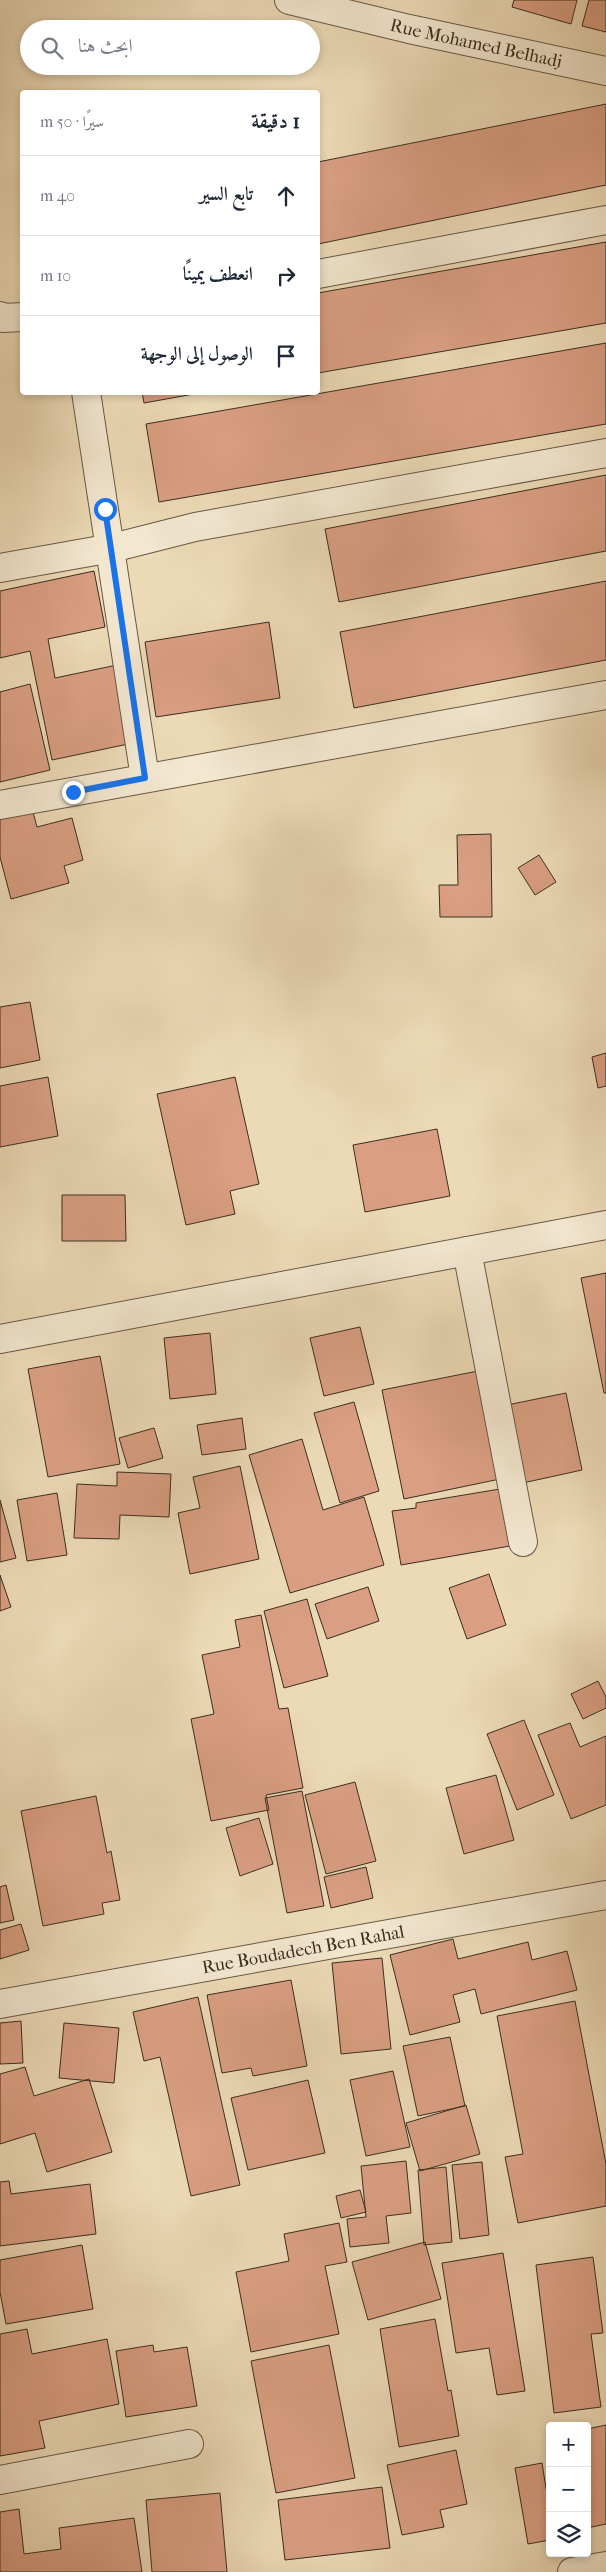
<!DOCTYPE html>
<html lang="ar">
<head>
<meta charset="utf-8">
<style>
  body { margin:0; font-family:"IM FELL French Canon",Amiri,serif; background:#f2f2f3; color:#1f2937; direction:rtl }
  .controls { position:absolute; right:15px; bottom:15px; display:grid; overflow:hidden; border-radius:5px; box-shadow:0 2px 8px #0003 }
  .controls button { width:45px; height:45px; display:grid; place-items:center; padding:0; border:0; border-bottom:1px solid #e0e1e3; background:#fff; color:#1f2937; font:25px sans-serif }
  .stop { position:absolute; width:15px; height:15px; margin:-11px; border:4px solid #1a73e8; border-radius:50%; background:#fff }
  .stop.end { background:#1a73e8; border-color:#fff; box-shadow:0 1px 5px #0008 }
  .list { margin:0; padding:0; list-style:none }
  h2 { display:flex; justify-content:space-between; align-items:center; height:65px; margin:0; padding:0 20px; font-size:21px }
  h2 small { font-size:16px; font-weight:400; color:#747a83 }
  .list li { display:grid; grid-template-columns:32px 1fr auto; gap:15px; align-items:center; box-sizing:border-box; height:80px; padding:0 20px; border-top:1px solid #e0e1e3 }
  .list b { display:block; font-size:19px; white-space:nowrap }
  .list em { font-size:16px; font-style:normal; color:#747a83 }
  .icon { flex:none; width:28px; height:28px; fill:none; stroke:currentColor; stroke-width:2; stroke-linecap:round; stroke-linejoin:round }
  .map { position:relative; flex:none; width:606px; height:2572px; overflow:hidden; direction:ltr }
  .search { position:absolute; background:#fff; box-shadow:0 2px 8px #0003; left:20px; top:20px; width:300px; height:55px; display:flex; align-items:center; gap:12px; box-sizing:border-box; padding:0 18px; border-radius:28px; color:#747a83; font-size:19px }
  .panel { position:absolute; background:#fff; box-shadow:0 2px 8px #0003; left:20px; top:90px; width:300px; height:305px; border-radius:5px; direction:rtl }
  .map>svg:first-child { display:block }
  .building { fill:#da9f83; stroke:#3b2e20 }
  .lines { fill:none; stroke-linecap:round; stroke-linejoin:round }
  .street-casing { stroke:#675946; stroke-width:30 }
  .street { stroke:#f3e7d0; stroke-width:28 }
  .route { stroke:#1a73e8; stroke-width:6 }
  .labels { text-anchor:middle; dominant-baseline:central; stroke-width:4; stroke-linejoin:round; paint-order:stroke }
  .street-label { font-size:18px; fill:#3b2e20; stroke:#f3e7d0 }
</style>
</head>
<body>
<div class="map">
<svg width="606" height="2572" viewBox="0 0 606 2572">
  <rect width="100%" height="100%" fill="#ecdab6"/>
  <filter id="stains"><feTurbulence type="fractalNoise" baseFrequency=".004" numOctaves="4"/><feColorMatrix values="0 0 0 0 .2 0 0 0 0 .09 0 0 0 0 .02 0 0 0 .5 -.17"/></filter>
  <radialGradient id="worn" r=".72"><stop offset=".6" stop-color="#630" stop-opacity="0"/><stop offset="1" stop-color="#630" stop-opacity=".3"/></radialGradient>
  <path class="building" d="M514 0H577L571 24 512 7Z
    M589 0H606V32L582 26Z
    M606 104V185L318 244V162Z
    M606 242V323L318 373V293Z
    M606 343V424L159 502 146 424Z
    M142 392H205L144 403Z
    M606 475V551L339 602 325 529Z
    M94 571 105 627 48 639 55 678 117 665 133 743 52 760 30 651 0 658V591Z
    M606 581V660L354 708 340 632Z
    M269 622 280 698 156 717 145 642Z
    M30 684 50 770 0 782V692Z
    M31 805 37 827 72 818 83 860 64 866 69 883 11 899 0 857V814Z
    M491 834 492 917H440L439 885H458L457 835Z
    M539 855 556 882 535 895 518 868Z
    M30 1002 40 1060 0 1068V1007Z
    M606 1053V1086L598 1088 592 1057Z
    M48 1077 58 1136 0 1147V1086Z
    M235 1077 259 1184 230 1191 235 1214 186 1225 157 1094Z
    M437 1129 450 1196 365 1212 353 1145Z
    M62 1195H125L126 1241H62Z
    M606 1273V1393H604L581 1278Z
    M360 1327 374 1384 324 1396 310 1338Z
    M210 1333 216 1394 170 1399 164 1338Z
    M100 1356 120 1464 48 1477 28 1369Z
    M478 1371 500 1479 404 1499 382 1390Z
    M566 1393 582 1470 518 1484 502 1406Z
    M354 1402 379 1491 340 1503 314 1413Z
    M242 1418 246 1449 202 1455 197 1425Z
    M154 1428 163 1458 128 1468 119 1438Z
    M302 1439 323 1510 364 1497 384 1565 290 1593 249 1455Z
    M240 1466 259 1559 190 1574 178 1513 200 1508 193 1477Z
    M117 1472 171 1474 169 1517 120 1515 119 1539 74 1538 77 1484 117 1486Z
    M500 1489 510 1546 401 1565 392 1511 416 1508V1503Z
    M57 1493 67 1555 27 1561 17 1500Z
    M0 1500 16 1558 0 1562Z
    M489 1574 506 1625 467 1639 449 1588Z
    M0 1575 11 1607 0 1611Z
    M368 1587 379 1621 327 1639 315 1604Z
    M307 1599 328 1676 284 1688 264 1611Z
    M261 1615 279 1709 288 1708 303 1788 266 1795 269 1810 211 1821 191 1719 214 1714 202 1655 240 1647 235 1620Z
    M598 1681 606 1697V1708L583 1719 571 1694Z
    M524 1720 554 1795 517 1810 487 1734Z
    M570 1723 580 1747 606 1736V1805L571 1819 538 1735Z
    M496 1775 514 1840 464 1854 446 1788Z
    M355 1782 376 1861 326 1874 305 1795Z
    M302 1791 324 1906 287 1913 265 1798Z
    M96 1796 107 1853 111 1851 120 1900 102 1903 104 1914 43 1926 21 1811Z
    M259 1818 273 1864 240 1876 226 1828Z
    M366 1867 373 1898 331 1908 324 1877Z
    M6 1885 14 1920 0 1923V1887Z
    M21 1924 29 1950 0 1959V1930Z
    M453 1939 458 1959 528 1942 532 1960 567 1951 577 1990 481 2014 475 1989 453 1995 460 2022 410 2035 390 1955Z
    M382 1958 391 2049 341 2054 332 1963Z
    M291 1980 307 2066 253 2076 251 2068 222 2073 207 1995Z
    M198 1997 240 2185 191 2196 160 2057 144 2061 133 2012Z
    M575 2001 606 2164V2206L518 2223 505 2157 523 2154 497 2016Z
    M21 2021 23 2063 0 2064V2023Z
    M64 2023 119 2028 114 2083 59 2078Z
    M450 2037 465 2106 418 2116 403 2046Z
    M25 2067 34 2096 89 2079 112 2152 47 2172 35 2133 0 2144V2074Z
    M393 2071 410 2147 366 2156 350 2080Z
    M308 2080 325 2153 248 2170 231 2098Z
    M466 2105 480 2154 420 2171 406 2123Z
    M406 2161 411 2213 386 2216 389 2243 350 2247 347 2219 366 2217 361 2166Z
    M482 2162 489 2235 460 2239 452 2165Z
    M446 2167 452 2242 424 2245 418 2170Z
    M9 2181 11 2194 90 2184 96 2234 0 2246V2182Z
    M360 2190 366 2212 341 2218 336 2196Z
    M339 2223 347 2262 325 2266 339 2334 251 2352 236 2272 289 2261 284 2234Z
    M425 2242 441 2299 368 2320 352 2262Z
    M82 2245 93 2309 6 2324 0 2292V2260Z
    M503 2253 525 2391 497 2395 489 2348 456 2353 442 2263Z
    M593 2257 603 2333 591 2334 601 2407 554 2413 536 2265Z
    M435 2319 448 2391 451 2390 459 2436 399 2447 380 2329Z
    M27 2329 32 2354 107 2339 119 2404 39 2421 45 2448 0 2456V2334Z
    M153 2345 154 2352 187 2347 197 2406 126 2417 116 2351Z
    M329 2345 355 2478 276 2493 251 2361Z
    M606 2425V2524L587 2528V2429Z
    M456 2450 467 2504 440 2510 444 2527 402 2535 387 2465Z
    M542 2463 550 2513V2540L528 2544 515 2468Z
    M382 2487 390 2548 285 2560 278 2500Z
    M220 2493 227 2572H152L146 2500Z
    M19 2509 24 2554 61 2549 59 2528 134 2518 142 2572H0V2512Z"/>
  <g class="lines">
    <g class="street-casing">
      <g id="street">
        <path id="s1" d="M289 0 409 29 606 71"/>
        <path d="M318 274 606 220"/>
        <path d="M0 316 4 318 22 317"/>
        <path d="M86 392 145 778"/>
        <path d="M0 568 112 548 195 527 606 453"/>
        <path d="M0 805 606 695"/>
        <path d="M467 1251 523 1542"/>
        <path d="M0 1339 606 1225"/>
        <path id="s2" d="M0 2004 606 1895"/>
        <path d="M0 2480 189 2444"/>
        <path d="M572 2572 606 2566"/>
      </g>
    </g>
    <use href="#street" class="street"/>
  </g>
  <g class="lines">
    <path class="route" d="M73 792 145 778 105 509"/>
  </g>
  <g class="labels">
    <g class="street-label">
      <text stroke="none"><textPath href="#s1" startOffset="192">Rue Mohamed Belhadj</textPath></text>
      <text stroke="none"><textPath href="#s2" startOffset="308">Rue Boudadech Ben Rahal</textPath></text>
    </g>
  </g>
  <rect width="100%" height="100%" filter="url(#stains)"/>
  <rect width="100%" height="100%" fill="url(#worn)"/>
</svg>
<div class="controls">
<button>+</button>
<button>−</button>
<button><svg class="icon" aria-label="layers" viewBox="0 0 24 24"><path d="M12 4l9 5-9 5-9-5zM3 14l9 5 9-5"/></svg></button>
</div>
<div class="stop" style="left:105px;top:509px"></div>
<div class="stop end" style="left:73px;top:792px"></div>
<div class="search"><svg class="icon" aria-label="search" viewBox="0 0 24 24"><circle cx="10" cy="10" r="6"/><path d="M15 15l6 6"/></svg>ابحث هنا</div>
<section class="panel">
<h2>1 دقيقة<small>سيرًا · 50 m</small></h2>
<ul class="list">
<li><svg class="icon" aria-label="ahead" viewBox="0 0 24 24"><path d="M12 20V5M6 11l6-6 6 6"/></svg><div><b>تابع السير</b></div><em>40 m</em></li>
<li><svg class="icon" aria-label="right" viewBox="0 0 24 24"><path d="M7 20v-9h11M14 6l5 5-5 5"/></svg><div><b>انعطف يمينًا</b></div><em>10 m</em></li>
<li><svg class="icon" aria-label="arrive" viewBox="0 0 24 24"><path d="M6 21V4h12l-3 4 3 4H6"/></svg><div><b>الوصول إلى الوجهة</b></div></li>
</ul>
</section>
</div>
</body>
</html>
